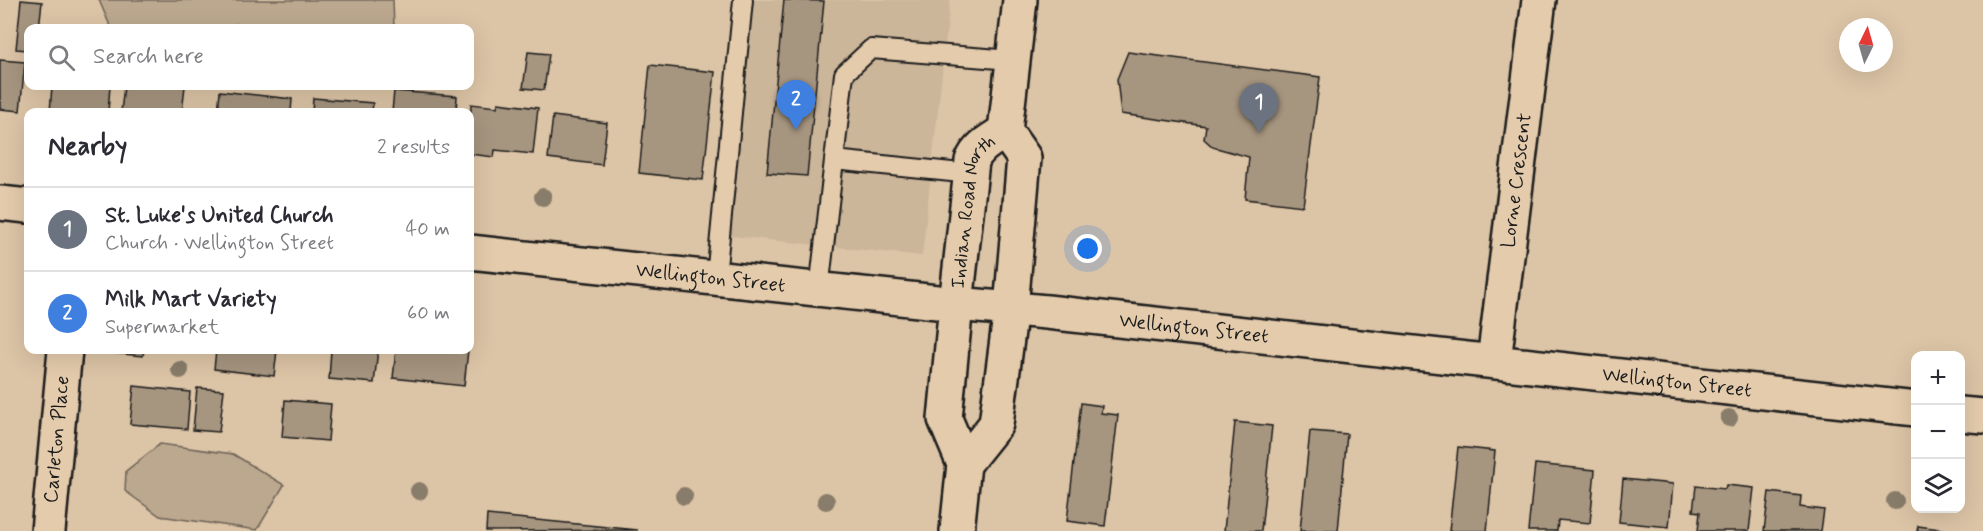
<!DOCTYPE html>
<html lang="en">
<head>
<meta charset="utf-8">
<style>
  body { margin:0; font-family:Mynerve,sans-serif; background:#f7f7f7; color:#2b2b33 }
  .controls { position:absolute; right:18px; bottom:18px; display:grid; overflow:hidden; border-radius:12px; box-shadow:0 6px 24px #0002 }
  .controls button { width:54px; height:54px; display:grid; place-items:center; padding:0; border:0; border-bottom:2px solid #e1e1e2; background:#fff; color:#2b2b33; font:30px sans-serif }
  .compass { position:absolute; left:1839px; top:18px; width:54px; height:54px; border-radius:50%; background:#fff; box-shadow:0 6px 24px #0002; rotate:5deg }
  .you { position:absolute; left:1088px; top:249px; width:21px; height:21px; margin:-15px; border:4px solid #fff; border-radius:50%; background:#1a73e8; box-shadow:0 0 0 9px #1a73e833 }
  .badge { display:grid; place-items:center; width:39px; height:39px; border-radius:50%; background:#c8321e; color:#fff; font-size:20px; font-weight:700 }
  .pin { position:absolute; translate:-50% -50px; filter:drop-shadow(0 2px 3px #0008) }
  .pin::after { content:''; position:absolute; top:32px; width:21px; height:18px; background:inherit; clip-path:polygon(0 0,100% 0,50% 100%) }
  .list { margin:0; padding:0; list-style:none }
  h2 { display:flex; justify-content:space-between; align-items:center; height:78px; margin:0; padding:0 24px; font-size:26px }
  h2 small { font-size:20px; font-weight:400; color:#7c7c81 }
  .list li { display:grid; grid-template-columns:39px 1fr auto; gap:18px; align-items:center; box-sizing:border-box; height:84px; padding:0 24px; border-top:2px solid #e1e1e2 }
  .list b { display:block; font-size:22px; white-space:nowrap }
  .list p { margin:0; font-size:20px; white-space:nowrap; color:#7c7c81 }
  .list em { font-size:20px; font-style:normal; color:#7c7c81 }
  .icon { flex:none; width:33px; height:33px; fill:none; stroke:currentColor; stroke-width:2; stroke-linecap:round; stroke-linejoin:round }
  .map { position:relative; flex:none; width:1983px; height:531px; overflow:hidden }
  .search { position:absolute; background:#fff; box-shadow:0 6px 24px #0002; left:24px; top:24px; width:450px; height:66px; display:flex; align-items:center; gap:15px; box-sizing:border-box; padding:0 21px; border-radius:12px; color:#7c7c81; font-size:22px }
  .panel { position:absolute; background:#fff; box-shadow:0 6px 24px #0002; left:24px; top:108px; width:450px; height:246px; border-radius:12px }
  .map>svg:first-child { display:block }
  .built { fill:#ccb69a }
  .green { fill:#bca88f; stroke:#6c6256; stroke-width:1.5 }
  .building { fill:#a6957f; stroke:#1c1c1c; stroke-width:1.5 }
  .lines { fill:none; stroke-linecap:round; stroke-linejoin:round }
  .lane-casing { stroke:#1c1c1c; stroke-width:22 }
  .street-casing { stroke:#1c1c1c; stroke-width:38 }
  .secondary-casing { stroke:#1c1c1c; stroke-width:38 }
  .lane { stroke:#e4cbac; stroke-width:18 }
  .street { stroke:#e4cbac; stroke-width:33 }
  .secondary { stroke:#e4cbac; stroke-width:33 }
  .tree { fill:#887b6a }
  .labels { text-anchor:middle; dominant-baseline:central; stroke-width:6; stroke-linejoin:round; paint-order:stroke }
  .street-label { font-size:20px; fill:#1c1c1c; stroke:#e4cbac }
</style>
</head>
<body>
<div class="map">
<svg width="1983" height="531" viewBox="0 0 1983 531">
  <rect width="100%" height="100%" fill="#dcc4a6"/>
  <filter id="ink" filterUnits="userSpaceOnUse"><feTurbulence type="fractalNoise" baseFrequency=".0167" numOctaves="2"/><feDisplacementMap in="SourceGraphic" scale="12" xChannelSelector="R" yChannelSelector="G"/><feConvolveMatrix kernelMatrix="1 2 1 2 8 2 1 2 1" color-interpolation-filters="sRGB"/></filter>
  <g filter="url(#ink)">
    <path class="built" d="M749 0H950L922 256 723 235Z"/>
    <path class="green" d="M99 0H393L394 28H244L237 24 232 28H111Z
      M160 444 233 454 284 485 257 530 160 516 125 491 126 471Z"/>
    <path class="building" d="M21 0 42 2 39 28H28V50L16 49Z
      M784 0 824 1 807 176 767 173Z
      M528 52 549 54 544 90 523 88Z
      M1128 52 1320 77 1303 206 1245 199 1249 157 1213 147 1204 139 1206 126 1121 114 1117 79Z
      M0 60 25 62 20 111 0 109Z
      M650 65 715 72 703 180 639 173Z
      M52 86H110L108 112H50Z
      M124 86H185L182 112H121Z
      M220 91 292 99 291 112H218Z
      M394 91 457 96 456 112H392Z
      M313 98 373 103 372 112H312Z
      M498 103 538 108 533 154 495 150 494 157 470 154 471 104 497 107Z
      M553 116 607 123 602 165 548 158Z
      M113 350H144L143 356 113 353Z
      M216 350H277L274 376 214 369Z
      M331 350H378L374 383 329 379Z
      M396 350H468L464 386 393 378Z
      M134 386 190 392 187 429 130 424Z
      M197 388 224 390 219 432 193 430Z
      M285 400 331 404 328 441 282 437Z
      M1081 403 1102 406 1101 413 1118 415 1105 526 1067 521Z
      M1235 422 1272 426 1261 531H1224Z
      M1310 431 1347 434 1338 531H1300Z
      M1458 447 1495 451 1487 531H1449Z
      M1535 464 1595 470 1590 523 1558 520 1557 531H1528Z
      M1623 479 1673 484 1669 527 1619 522Z
      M1726 485 1754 488 1749 531H1698L1700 512 1693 511 1696 486 1725 489Z
      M1769 492 1801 496 1800 507 1824 510 1821 531H1764Z
      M487 515 638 530 486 531Z
      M1918 526 1955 531H1917Z"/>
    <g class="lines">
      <g class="lane-casing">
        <path id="lane" d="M834 160 971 174
          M716 277 743 0
          M819 290 844 74 871 49 1012 60"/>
      </g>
      <g class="street-casing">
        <g id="street">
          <path id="s1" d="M1494 361 1539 0"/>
          <path id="s2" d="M48 531 65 350"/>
        </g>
      </g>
      <g class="secondary-casing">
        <g id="secondary">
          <path d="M0 203 28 206"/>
          <path id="s3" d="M470 252 956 304 1047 312 1916 409"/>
          <path d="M1960 414 1983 416"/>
          <path d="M964 464 996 424 1011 308 1024 158 1005 131 1020 0"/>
          <path id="s4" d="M957 531 964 464 945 419 956 304 972 161C978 146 992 140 1005 131"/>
        </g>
      </g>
      <use href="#lane" class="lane"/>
      <use href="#street" class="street"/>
      <use href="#secondary" class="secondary"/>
    </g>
    <g class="tree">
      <circle cx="543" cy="197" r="9"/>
      <circle cx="180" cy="370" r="9"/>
      <circle cx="1729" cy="418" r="9"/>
      <circle cx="419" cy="491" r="9"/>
      <circle cx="684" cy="496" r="9"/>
      <circle cx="826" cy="501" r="9"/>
      <circle cx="1895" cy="501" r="9"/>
    </g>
  </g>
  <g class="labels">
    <g class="street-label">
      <text stroke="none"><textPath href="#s1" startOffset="182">Lorne Crescent</textPath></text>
      <text stroke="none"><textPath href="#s4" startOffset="327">Indian Road North</textPath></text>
      <text stroke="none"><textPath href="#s3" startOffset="242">Wellington Street</textPath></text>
      <text stroke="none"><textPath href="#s3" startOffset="728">Wellington Street</textPath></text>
      <text stroke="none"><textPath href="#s3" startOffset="1214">Wellington Street</textPath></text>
      <text stroke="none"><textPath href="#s2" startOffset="92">Carleton Place</textPath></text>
    </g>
  </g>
</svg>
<div class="controls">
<button>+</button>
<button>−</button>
<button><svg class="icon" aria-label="layers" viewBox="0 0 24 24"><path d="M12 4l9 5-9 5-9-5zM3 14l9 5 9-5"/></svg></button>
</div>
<svg class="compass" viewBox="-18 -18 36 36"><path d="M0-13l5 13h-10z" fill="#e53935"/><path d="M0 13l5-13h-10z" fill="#7c7c81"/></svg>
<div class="you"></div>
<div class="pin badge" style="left:1259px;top:133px;background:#6b7280">1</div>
<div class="pin badge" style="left:796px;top:130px;background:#3f7fe0">2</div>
<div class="search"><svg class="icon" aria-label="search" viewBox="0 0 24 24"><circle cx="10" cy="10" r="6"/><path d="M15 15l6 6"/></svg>Search here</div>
<section class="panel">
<h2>Nearby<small>2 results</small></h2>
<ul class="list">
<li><span class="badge" style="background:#6b7280">1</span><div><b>St. Luke's United Church</b><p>Church · Wellington Street</p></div><em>40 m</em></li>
<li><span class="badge" style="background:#3f7fe0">2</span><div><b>Milk Mart Variety</b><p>Supermarket</p></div><em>60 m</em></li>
</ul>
</section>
</div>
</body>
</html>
